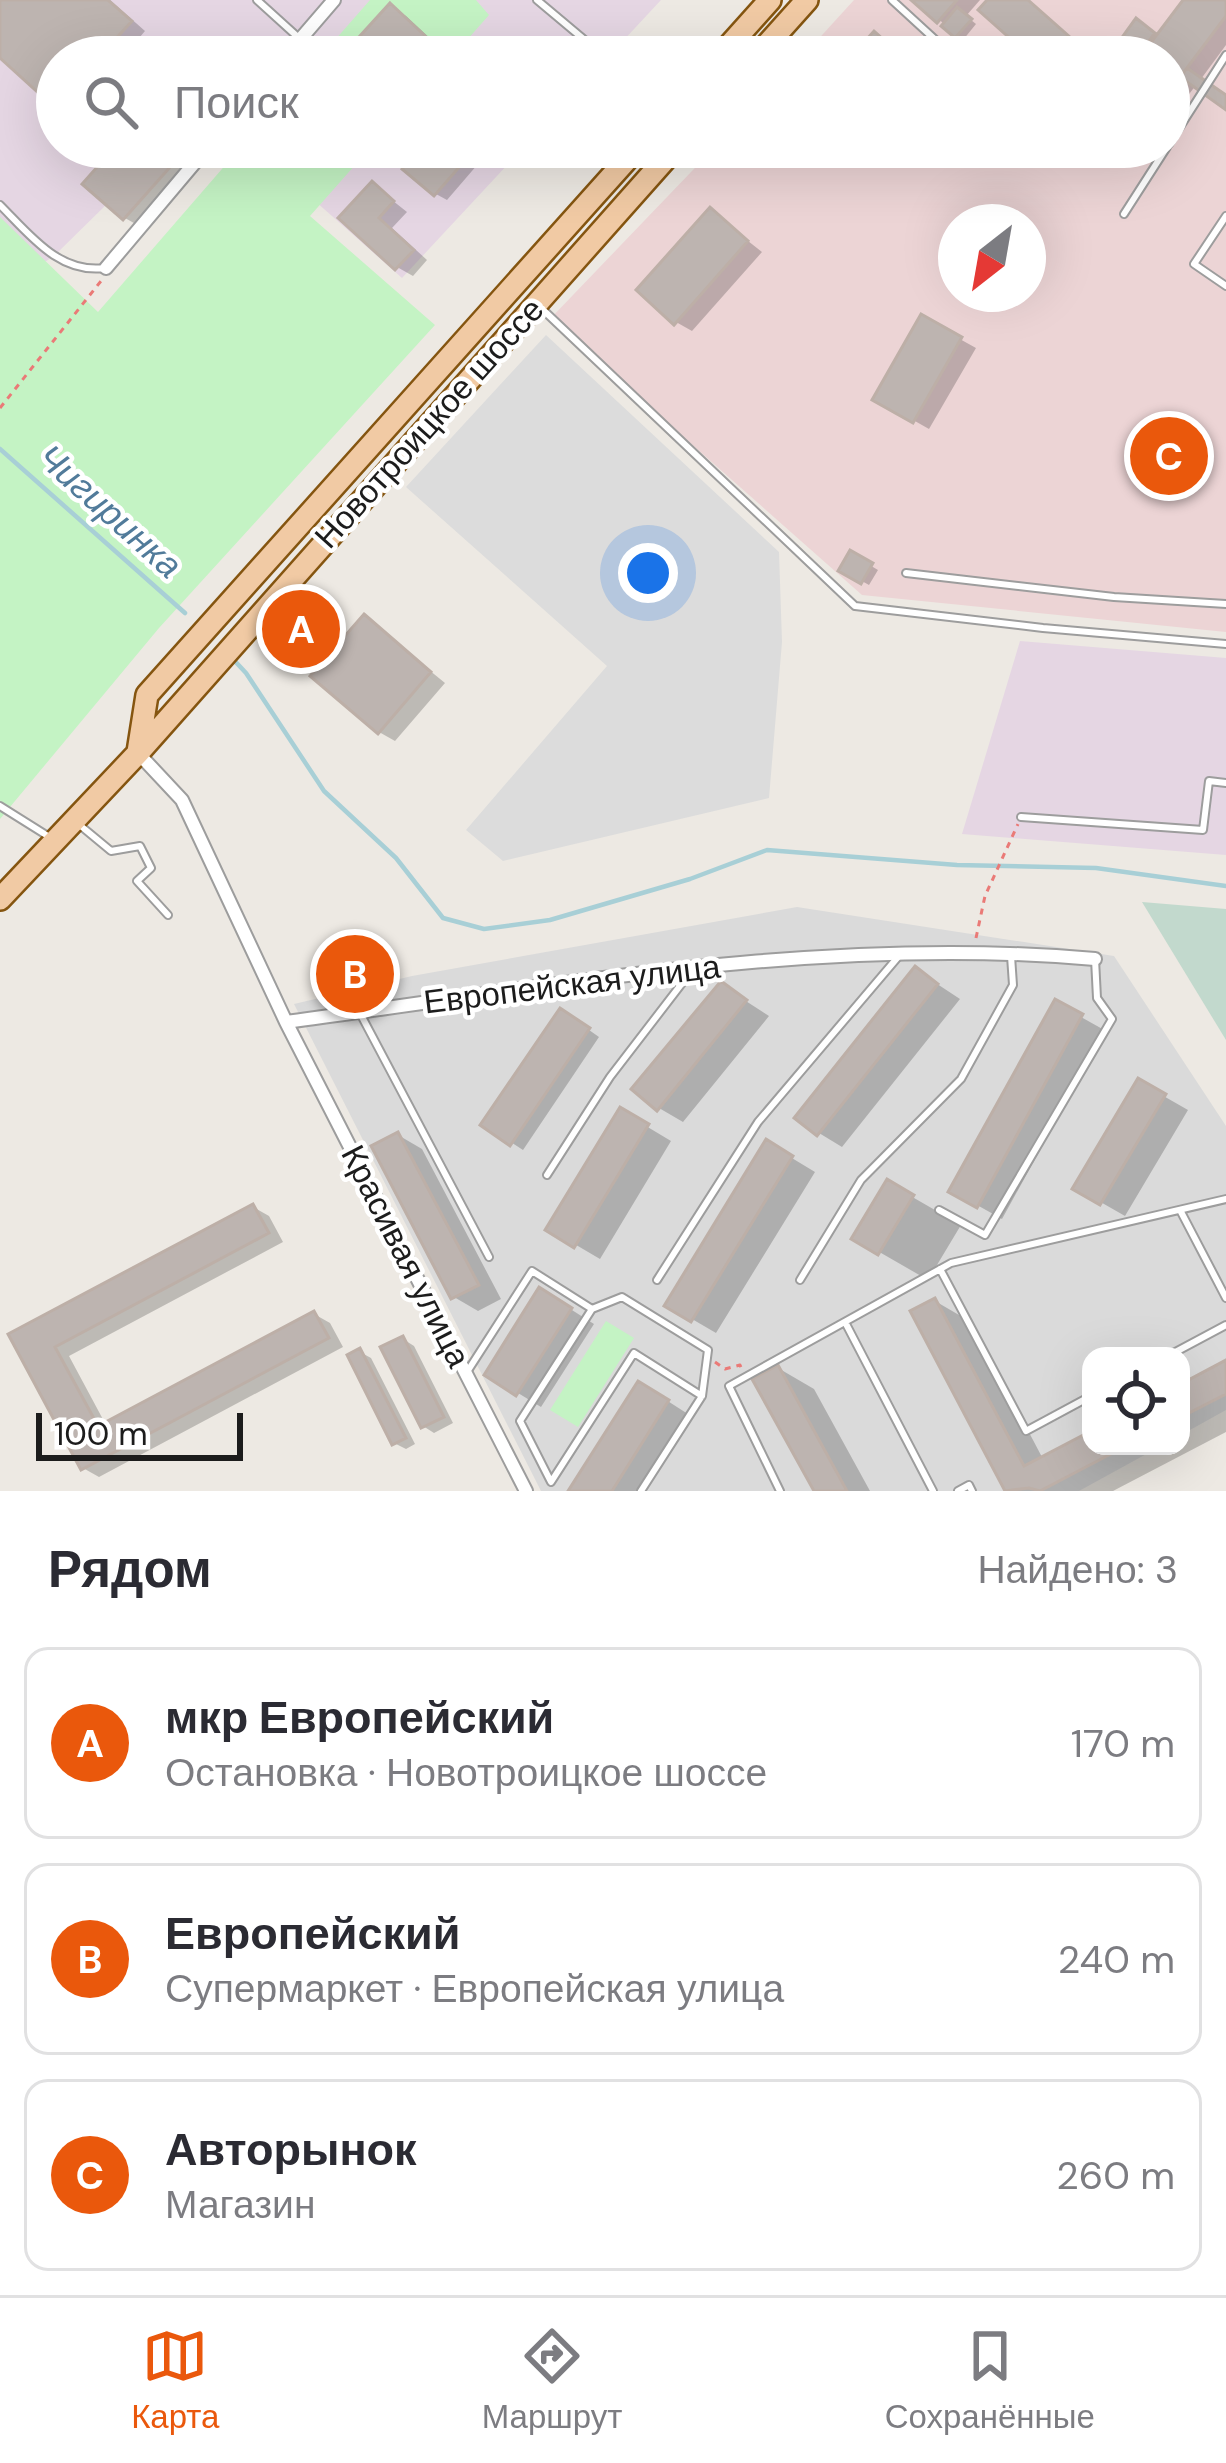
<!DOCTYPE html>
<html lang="ru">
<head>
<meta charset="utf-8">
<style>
  body { margin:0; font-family:"DM Sans",sans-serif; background:#f2f2f3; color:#2b2b33 }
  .controls { position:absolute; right:36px; bottom:36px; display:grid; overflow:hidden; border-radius:24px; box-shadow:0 12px 48px #0002 }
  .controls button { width:108px; height:108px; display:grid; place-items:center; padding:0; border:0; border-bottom:3px solid #e1e1e2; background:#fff; color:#2b2b33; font:60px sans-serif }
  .compass { position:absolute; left:938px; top:204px; width:108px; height:108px; border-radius:50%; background:#fff; box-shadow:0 12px 48px #0002; rotate:211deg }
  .scale { position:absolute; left:36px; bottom:30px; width:207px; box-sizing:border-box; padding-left:12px; border:6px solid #1c1c1c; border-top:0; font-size:33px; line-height:42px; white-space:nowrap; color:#1c1c1c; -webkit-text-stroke:9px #fff; paint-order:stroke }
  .you { position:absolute; left:648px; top:573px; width:42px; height:42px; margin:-30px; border:9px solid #fff; border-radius:50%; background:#1a73e8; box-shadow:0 0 0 18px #1a73e833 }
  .badge { display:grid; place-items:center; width:78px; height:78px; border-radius:50%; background:#ea580c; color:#fff; font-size:39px; font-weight:700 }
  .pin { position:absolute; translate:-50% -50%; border:6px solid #fff; box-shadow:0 3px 12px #0006 }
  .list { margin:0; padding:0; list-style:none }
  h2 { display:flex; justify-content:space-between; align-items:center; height:156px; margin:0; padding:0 48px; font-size:51px }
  h2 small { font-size:39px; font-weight:400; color:#7c7c81 }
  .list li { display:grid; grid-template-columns:78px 1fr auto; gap:36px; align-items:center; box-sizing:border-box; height:192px; margin:0 24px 24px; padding:0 24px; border:3px solid #e1e1e2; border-radius:24px }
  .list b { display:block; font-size:45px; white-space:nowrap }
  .list p { margin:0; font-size:39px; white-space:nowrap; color:#7c7c81 }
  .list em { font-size:39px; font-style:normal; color:#7c7c81 }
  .icon { flex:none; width:66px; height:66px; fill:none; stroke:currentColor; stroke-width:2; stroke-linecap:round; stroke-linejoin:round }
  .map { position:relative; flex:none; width:1226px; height:1491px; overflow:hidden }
  .search { position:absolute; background:#fff; box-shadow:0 12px 48px #0002; left:36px; right:36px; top:36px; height:132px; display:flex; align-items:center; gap:30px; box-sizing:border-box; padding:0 42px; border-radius:66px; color:#7c7c81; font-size:45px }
  .sheet { height:804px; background:#fff }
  nav { display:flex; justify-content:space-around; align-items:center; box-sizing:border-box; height:168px; border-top:3px solid #e1e1e2; background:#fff; font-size:33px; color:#7c7c81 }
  nav a { display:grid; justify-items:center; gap:6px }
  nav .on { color:#ea580c }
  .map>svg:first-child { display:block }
  .residential { fill:#dadada }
  .commercial { fill:#ecd4d5; fill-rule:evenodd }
  .industrial { fill:#e5d6e3 }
  .wetland { fill:#c2d9cd }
  .park { fill:#c4f3c4 }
  .parking { fill:#dcdcdc }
  .shadow { fill:#0003 }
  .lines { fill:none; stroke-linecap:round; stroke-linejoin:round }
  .stream { stroke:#a8cfd6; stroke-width:4.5 }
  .building { fill:#bdb4b0; stroke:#bdafa7; stroke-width:3 }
  .service-casing { stroke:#9d9d9d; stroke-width:10 }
  .minor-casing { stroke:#9d9d9d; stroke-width:16 }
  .primary-casing { stroke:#855510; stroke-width:26 }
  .path { stroke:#ea7a77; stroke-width:3; stroke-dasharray:6 6; stroke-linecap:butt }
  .service { stroke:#fff; stroke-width:6 }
  .minor { stroke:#fff; stroke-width:12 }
  .primary { stroke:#f1caa4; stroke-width:21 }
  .labels { text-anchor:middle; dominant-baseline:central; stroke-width:9; stroke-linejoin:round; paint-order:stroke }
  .street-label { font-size:33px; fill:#1c1c1c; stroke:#fff }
  .water-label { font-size:36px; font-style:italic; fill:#517b9a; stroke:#fff }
</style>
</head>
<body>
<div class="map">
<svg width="1226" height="1491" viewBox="0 0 1226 1491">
  <rect width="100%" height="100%" fill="#ede9e3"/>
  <path class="residential" d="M797 907 1114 956 1226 1126V1410L1181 1435V1356H1091V1446H1161L1079 1491H541L294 1004 412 976Z"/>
  <path class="commercial" d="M854 0H1226V632L862 595 550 319 715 147H1169V57H802ZM956 222H1028V294H956Z"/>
  <path class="industrial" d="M0 0H661L608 57H57V147H165L54 256 0 291Z
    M254 147H524L402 278Z
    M1020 641 1226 658V855L962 834Z"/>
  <path class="wetland" d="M1142 902 1226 909V1040Z"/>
  <path class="park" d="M370 0H476L489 15 452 57H320Z
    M241 147H371L310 216 435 325 159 628 0 819V217L98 312Z
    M606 1321 634 1338 578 1427 550 1410Z"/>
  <path class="parking" d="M546 335 779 552 782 642 769 798 503 861 466 830 607 666 406 487Z"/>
  <path class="shadow" d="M0 0H110L145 31 134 44 153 57H57V105L0 54Z
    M916 0H980L966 16 976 24 963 40Z
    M991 0H1028L1088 53 1085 57H1036Z
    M1187 0H1226V45L1201 79 1226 97V106L1196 85 1180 106 1169 100V57H1112L1148 28 1159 37Z
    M391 7 406 16 449 56 363 57Z
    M119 147H195L204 155 141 227 125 218Z
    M424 147H458L478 164 447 200 436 194Z
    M373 185 407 212 392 228 427 260 413 276 397 267 343 217Z
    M710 211 762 252 692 331 676 322Z
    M922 318 976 348 929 429 876 399Z
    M851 554 878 570 869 585 842 570Z
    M364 617 445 683 395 741 379 732Z
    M346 942 378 979 369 987 362 983Z
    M916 970 960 999 842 1147 819 1133Z
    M721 985 769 1016 683 1122 659 1108Z
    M1056 1003 1106 1031 1002 1219 952 1191Z
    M572 1018 599 1037 523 1150 485 1125Z
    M1139 1082 1188 1110 1125 1216 1076 1188Z
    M621 1111 671 1141 600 1259 549 1229Z
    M398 1135 422 1149 501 1299 478 1311 454 1297Z
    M767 1143 815 1172 716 1333 668 1305Z
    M888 1183 961 1225 928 1280 855 1238Z
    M253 1207 269 1216 283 1242 69 1356 106 1425 314 1314 330 1323 343 1347 99 1477 83 1468 12 1335Z
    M935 1301 971 1322 1043 1459 1091 1434V1446H1181V1387L1226 1363V1432L1113 1491H1009L914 1312Z
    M564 1305 594 1324 541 1407 518 1393Z
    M403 1339 414 1346 453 1423 434 1433 423 1426Z
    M360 1352 371 1358 415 1444 406 1449 394 1443Z
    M778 1368 814 1389 870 1491H817Z
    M663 1398 691 1416 644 1491H572Z"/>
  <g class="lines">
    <path class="stream" d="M0 449 185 613
      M232 658 246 673 324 791 396 858 443 918 484 929 550 920 690 879 767 850 957 865 1096 868 1226 886"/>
  </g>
  <path class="building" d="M0 0H108L132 21 99 57H57L54 107 0 58Z
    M911 0H957L937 23Z
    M987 0H1028L1079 45 1068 57H1031L978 10Z
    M1183 0H1226V16L1169 92V57H1140Z
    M390 3 435 45 424 57H358L349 48Z
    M957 7 972 19 955 38 941 26Z
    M1136 18 1155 33 1137 57H1108Z
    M874 31 903 57H851Z
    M1187 68 1226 95V110L1180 77Z
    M115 147H188L123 220 82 184Z
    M420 147H458L469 156 434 196 402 169Z
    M372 181 394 201 379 218 414 250 395 270 338 218Z
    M710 207 748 241 674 325 636 290Z
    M921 314 962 337 913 423 872 400Z
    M850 550 873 563 861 584 838 571Z
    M364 614 431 672 378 734 310 676Z
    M346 938 373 974 360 985 332 949Z
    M915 966 938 984 817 1136 794 1118Z
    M721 981 747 1000 657 1111 631 1089Z
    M1055 999 1083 1014 977 1208 948 1192Z
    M560 1008 590 1028 510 1146 480 1125Z
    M1138 1078 1166 1094 1100 1205 1072 1189Z
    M620 1107 649 1124 574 1248 545 1230Z
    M398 1132 479 1285 451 1299 371 1146Z
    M766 1139 793 1156 691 1322 664 1306Z
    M887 1179 914 1195 878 1255 851 1239Z
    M253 1204 269 1233 55 1347 98 1426 314 1311 329 1338 81 1470 8 1334Z
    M539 1287 572 1308 516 1396 484 1375Z
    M935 1298 1024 1466 1091 1431V1446H1126L1040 1491 1029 1488 1005 1491 910 1311Z
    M403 1336 444 1417 421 1428 380 1347Z
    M360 1348 406 1438 392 1445 347 1355Z
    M1226 1360V1394L1181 1417V1384Z
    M778 1365 847 1491H814L752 1379Z
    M638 1381 669 1400 612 1491H568Z"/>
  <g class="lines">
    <g class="service-casing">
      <path id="service" d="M257 0 300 39
        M537 0 605 57
        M892 0 941 45
        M1169 144 1226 55
        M0 205C30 235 59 274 105 268
        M1124 214 1167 147
        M1226 216 1194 264 1226 286
        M539 306 855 606 1043 628 1226 644
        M906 573 1114 597 1226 604
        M0 806 51 838
        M1021 817 1203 830 1209 781 1226 783
        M76 822 111 851 140 846 151 868 137 881 168 915
        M361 1015 489 1257
        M547 1175 610 1077 693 969
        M939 1210 985 1235 1112 1019 1097 998 1095 959
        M1180 1210 1226 1298
        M940 1269 1026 1431 1091 1396
        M657 1280 758 1122 898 957
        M800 1280 861 1180 961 1079 1013 985 1011 956
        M592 1309 622 1297 708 1350 702 1396
        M845 1322 933 1491
        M1168 1356 1226 1325
        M467 1372 532 1271 592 1309 520 1421 551 1482 634 1353 702 1396 641 1491
        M780 1491 729 1386 951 1263 1226 1199
        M958 1491 969 1485 972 1491"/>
    </g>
    <g class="minor-casing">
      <path id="minor" d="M285 57 334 0
        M106 268 208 147
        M138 753 182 800 286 1022C555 986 824 935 1095 959
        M286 1022 526 1491"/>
    </g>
    <g class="primary-casing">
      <path id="primary" d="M719 57 770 0
        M756 57 807 0
        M138 752 147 695 638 147
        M0 899 138 753 676 147"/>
    </g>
    <path class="path" d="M0 408 101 281
      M976 938 985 896 1018 824
      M715 1362 725 1369 740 1365 742 1370"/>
    <use href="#service" class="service"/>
    <use href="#minor" class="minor"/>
    <use href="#primary" class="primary"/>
  </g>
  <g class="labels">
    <g class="street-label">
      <text transform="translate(429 423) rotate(-48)">Новотроицкое шоссе</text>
      <text transform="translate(572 984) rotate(-7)">Европейская улица</text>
      <text transform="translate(406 1256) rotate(63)">Красивая улица</text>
    </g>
    <g class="water-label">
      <text transform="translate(110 511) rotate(42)">Чигиринка</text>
    </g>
  </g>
</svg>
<div class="controls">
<button><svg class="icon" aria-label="locate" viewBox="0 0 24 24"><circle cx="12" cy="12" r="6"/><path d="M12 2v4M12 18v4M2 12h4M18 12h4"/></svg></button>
</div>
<svg class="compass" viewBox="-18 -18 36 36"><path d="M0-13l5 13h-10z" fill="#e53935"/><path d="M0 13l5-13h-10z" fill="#7c7c81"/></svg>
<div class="scale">100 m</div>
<div class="you"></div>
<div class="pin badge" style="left:301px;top:629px">A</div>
<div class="pin badge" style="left:355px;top:974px">B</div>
<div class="pin badge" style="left:1169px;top:456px">C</div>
<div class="search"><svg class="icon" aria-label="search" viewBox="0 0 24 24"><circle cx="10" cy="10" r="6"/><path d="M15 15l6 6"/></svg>Поиск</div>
</div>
<section class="sheet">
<h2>Рядом<small>Найдено: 3</small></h2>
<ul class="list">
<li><span class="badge">A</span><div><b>мкр Европейский</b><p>Остановка · Новотроицкое шоссе</p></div><em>170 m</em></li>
<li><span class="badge">B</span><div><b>Европейский</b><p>Супермаркет · Европейская улица</p></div><em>240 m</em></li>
<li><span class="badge">C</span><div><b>Авторынок</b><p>Магазин</p></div><em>260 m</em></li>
</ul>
</section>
<nav>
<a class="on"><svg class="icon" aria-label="map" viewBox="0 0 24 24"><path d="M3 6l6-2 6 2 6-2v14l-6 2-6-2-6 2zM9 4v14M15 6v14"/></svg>Карта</a>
<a><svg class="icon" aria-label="directions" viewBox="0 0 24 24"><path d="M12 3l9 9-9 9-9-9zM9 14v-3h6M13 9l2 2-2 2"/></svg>Маршрут</a>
<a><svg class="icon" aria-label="saved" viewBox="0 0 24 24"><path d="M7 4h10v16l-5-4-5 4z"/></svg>Сохранённые</a>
</nav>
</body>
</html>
